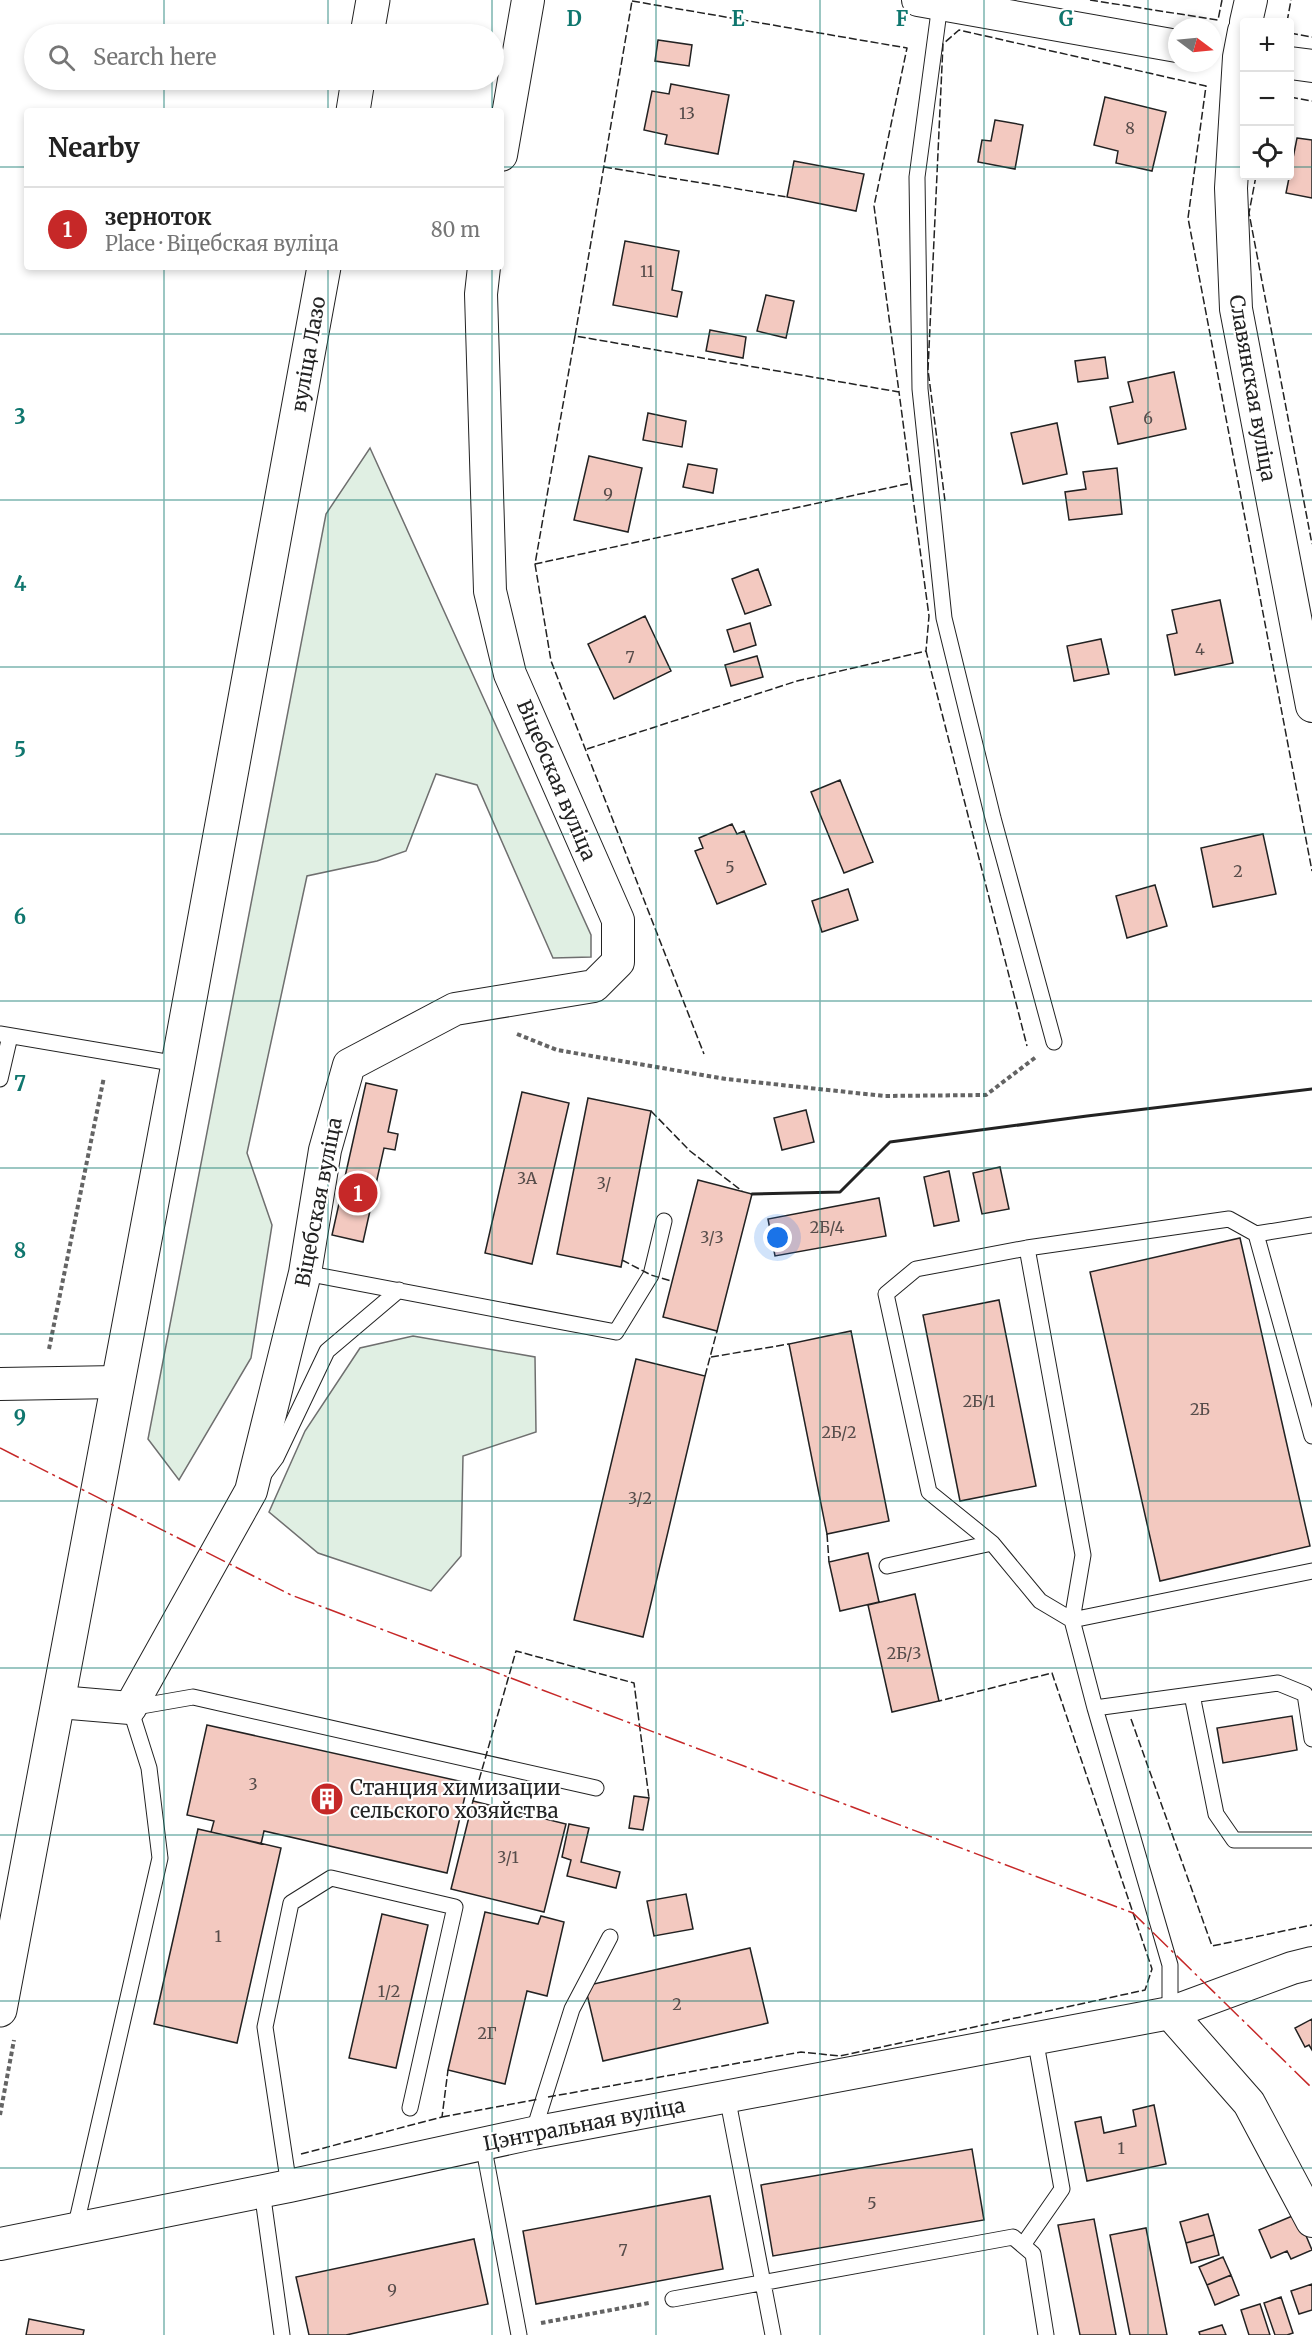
<!DOCTYPE html>
<html lang="en">
<head>
<meta charset="utf-8">
<style>
  body { margin:0; font-family:Merriweather,serif; background:#f6f6f6; color:#222 }
  .controls { position:absolute; right:18px; top:18px; display:grid; overflow:hidden; border-radius:6px; box-shadow:0 3px 9px #0003 }
  .controls button { width:54px; height:54px; display:grid; place-items:center; padding:0; border:0; border-bottom:2px solid #e0e0e0; background:#fff; color:#222; font:30px sans-serif }
  .compass { position:absolute; left:1168px; top:18px; width:54px; height:54px; border-radius:50%; background:#fff; box-shadow:0 3px 9px #0003; rotate:106deg }
  .you { position:absolute; left:778px; top:1238px; width:21px; height:21px; margin:-15px; border:4px solid #fff; border-radius:50%; background:#1a73e8; box-shadow:0 0 0 9px #1a73e833 }
  .badge { display:grid; place-items:center; width:39px; height:39px; border-radius:50%; background:#c62828; color:#fff; font-size:20px; font-weight:700 }
  .pin { position:absolute; translate:-50% -50%; border:3px solid #fff; box-shadow:0 2px 6px #0006 }
  .list { margin:0; padding:0; list-style:none }
  h2 { display:flex; justify-content:space-between; align-items:center; height:78px; margin:0; padding:0 24px; font-size:26px }
  h2 small { font-size:20px; font-weight:400; color:#767676 }
  .list li { display:grid; grid-template-columns:39px 1fr auto; gap:18px; align-items:center; box-sizing:border-box; height:84px; padding:0 24px; border-top:2px solid #e0e0e0 }
  .list b { display:block; font-size:22px; white-space:nowrap }
  .list p { margin:0; font-size:20px; white-space:nowrap; color:#767676 }
  .list em { font-size:20px; font-style:normal; color:#767676 }
  .icon { flex:none; width:33px; height:33px; fill:none; stroke:currentColor; stroke-width:2; stroke-linecap:round; stroke-linejoin:round }
  .map { position:relative; flex:none; width:1312px; height:2335px; overflow:hidden }
  .search { position:absolute; background:#fff; box-shadow:0 3px 9px #0003; left:24px; top:24px; width:480px; height:66px; display:flex; align-items:center; gap:15px; box-sizing:border-box; padding:0 21px; border-radius:33px; color:#767676; font-size:22px }
  .panel { position:absolute; background:#fff; box-shadow:0 3px 9px #0003; left:24px; top:108px; width:480px; height:162px; border-radius:6px }
  .map>svg:first-child { display:block }
  .green { fill:#e0efe3; stroke:#6f6f6f; stroke-width:1.5 }
  .building { fill:#f3c9c0; stroke:#222; stroke-width:1.5 }
  .lines { fill:none; stroke-linecap:round; stroke-linejoin:round }
  .lane-casing { stroke:#222; stroke-width:17 }
  .street-casing { stroke:#222; stroke-width:34 }
  .secondary-casing { stroke:#222; stroke-width:35 }
  .path { stroke:#646464; stroke-width:4; stroke-dasharray:4.5 3; stroke-linecap:butt }
  .lane { stroke:#fff; stroke-width:15 }
  .street { stroke:#fff; stroke-width:32 }
  .secondary { stroke:#fff; stroke-width:33 }
  .fence { stroke:#222; stroke-width:1.5; stroke-dasharray:8 3; stroke-linecap:butt }
  .wall { stroke:#222; stroke-width:3 }
  .power { stroke:#c62828; stroke-width:1.5; stroke-dasharray:21 4.5 3 4.5; stroke-linecap:butt }
  .grid { fill:none; stroke:#0f766e; stroke-width:1.5; stroke-opacity:0.55 }
  .labels { text-anchor:middle; dominant-baseline:central; stroke-width:4.5; stroke-linejoin:round; paint-order:stroke }
  .number-label { font-size:16px; fill:#564c4a }
  .street-label { font-size:20px; fill:#222; stroke:#fff }
  .poi-label { font-size:20px; fill:#222; stroke:#fff; text-anchor:start }
  .grid-label { font-size:20px; text-anchor:middle; font-weight:bold; fill:#0f766e; stroke:#fff; stroke-width:4.5; stroke-linejoin:round; paint-order:stroke }
</style>
</head>
<body>
<div class="map">
<svg width="1312" height="2335" viewBox="0 0 1312 2335">
  <rect width="100%" height="100%" fill="#fff"/>
  <path class="green" d="M370 448 591 935V957L553 958 477 785 436 774 406 851 377 861 307 876 247 1153 272 1225 251 1358 179 1480 148 1439 326 514Z
    M413 1336 535 1357 536 1432 463 1456 461 1556 431 1591 318 1553 269 1512 305 1431 360 1348Z"/>
  <path class="building" d="M658 40 692 45 689 66 655 61Z
    M671 84 729 95 718 154 665 144 667 135 644 130 652 91 669 94Z
    M1105 97 1166 112 1152 171 1116 163 1118 151 1094 145Z
    M995 120 1023 125 1015 169 978 162 982 140 991 141Z
    M1297 138 1312 140V198L1286 193Z
    M794 161 864 174 856 211 787 197Z
    M625 241 679 251 672 290 682 292 677 317 613 305Z
    M766 295 794 301 786 338 757 331Z
    M710 330 746 337 743 358 706 351Z
    M1105 357 1108 378 1078 382 1075 361Z
    M1174 372 1186 429 1118 444 1110 407 1133 402 1128 382Z
    M648 413 686 421 682 447 643 440Z
    M1057 423 1067 474 1023 484 1011 433Z
    M589 456 642 468 628 532 574 520Z
    M688 464 717 469 713 493 683 487Z
    M1117 468 1122 514 1069 520 1065 492 1086 489 1083 472Z
    M758 569 771 605 745 614 732 579Z
    M1220 600 1233 663 1175 675 1167 635 1177 633 1172 610Z
    M645 616 671 671 614 699 588 644Z
    M750 623 756 645 734 652 727 630Z
    M1101 639 1109 674 1074 681 1067 646Z
    M757 656 763 677 731 686 725 665Z
    M840 780 873 862 844 873 811 792Z
    M732 824 737 834 744 831 766 884 717 904 695 851 703 848 699 838Z
    M1263 834 1276 894 1213 907 1201 848Z
    M1155 885 1167 926 1127 938 1116 896Z
    M848 889 858 920 822 932 812 901Z
    M366 1083 397 1090 388 1132 398 1134 395 1150 384 1148 363 1242 332 1235Z
    M522 1092 569 1103 532 1264 485 1253Z
    M588 1098 651 1111 621 1267 557 1254Z
    M806 1110 814 1142 782 1150 774 1118Z
    M1000 1167 1009 1209 982 1214 973 1173Z
    M949 1171 959 1221 934 1226 924 1177Z
    M698 1180 752 1194 717 1331 663 1317Z
    M879 1198 886 1236 775 1256 768 1219Z
    M1240 1238 1310 1546 1160 1581 1090 1272Z
    M999 1300 1036 1486 960 1501 923 1315Z
    M851 1331 889 1521 827 1534 789 1344Z
    M636 1359 705 1376 643 1637 574 1620Z
    M868 1553 879 1602 840 1611 829 1562Z
    M915 1594 939 1701 892 1712 868 1605Z
    M1292 1716 1297 1750 1223 1763 1217 1728Z
    M207 1725 468 1783 447 1873 264 1831 261 1844 211 1832 214 1821 187 1815Z
    M634 1796 649 1798 643 1830 629 1828Z
    M473 1801 566 1824 544 1912 451 1889Z
    M569 1824 589 1828 581 1862 620 1872 616 1888 567 1876 571 1860 562 1857Z
    M198 1829 281 1848 237 2043 154 2024Z
    M686 1894 693 1929 654 1936 647 1901Z
    M485 1912 538 1924 541 1916 564 1922 547 1996 527 1991 505 2084 448 2070Z
    M382 1914 428 1925 396 2068 349 2058Z
    M750 1948 768 2023 603 2061 585 1986Z
    M1312 2019V2050L1309 2045 1305 2047 1295 2028Z
    M1154 2105 1166 2164 1087 2181 1075 2122 1101 2117 1104 2133 1136 2126 1133 2110Z
    M972 2149 984 2220 773 2256 761 2185Z
    M710 2196 723 2269 536 2304 523 2231Z
    M1208 2214 1214 2235 1186 2243 1180 2222Z
    M1297 2214 1312 2250 1291 2259 1287 2251 1271 2258 1259 2230Z
    M1094 2219 1116 2335H1080L1058 2225Z
    M1146 2228 1167 2335H1130L1110 2235Z
    M1214 2235 1219 2255 1191 2263 1186 2243Z
    M474 2239 488 2304 346 2335H309L296 2277Z
    M1223 2257 1231 2275 1207 2285 1199 2267Z
    M1231 2275 1239 2295 1215 2305 1207 2285Z
    M1312 2284V2310L1299 2314 1291 2291Z
    M1281 2297 1293 2333 1287 2335H1275L1264 2303Z
    M1260 2304 1270 2335H1249L1241 2310Z
    M29 2319 84 2330 83 2335H26Z
    M1222 2325 1226 2335H1200L1199 2332Z"/>
  <g class="lines">
    <g class="lane-casing">
      <path id="lane" d="M940 4 917 177 920 389 944 618 993 818 1054 1042
        M0 1034 178 1064
        M0 1079 10 1036
        M1256 1234 1312 1225
        M1027 1248 1083 1555 1072 1620 1095 1708 1170 1965V2013
        M305 1273 616 1332 651 1275 664 1221
        M1312 1436 1256 1234 1229 1219 1027 1248 916 1269 886 1294 929 1492 992 1543 1040 1601 1072 1620 1312 1571
        M264 1474 276 1458 327 1351 399 1290
        M887 1566 992 1543
        M1192 1695 1216 1814 1234 1840H1312
        M1095 1708 1278 1683 1305 1694 1312 1739
        M727 2096 773 2335
        M533 2133 572 2009 610 1937
        M483 2144 519 2335
        M289 2186 265 2027 291 1903 331 1878 455 1907 410 2108
        M262 2191 282 2335
        M75 2229 160 1858 149 1768 130 1708 193 1697 596 1788
        M1023 2245 1062 2189 1035 2038
        M673 2299 1013 2237 1033 2254 1046 2335"/>
    </g>
    <g class="street-casing">
      <path id="street" d="M918 0 1177 46
        M1246 22 1251 0
        M1244 31 1239 57 1231 188 1236 309 1312 706
        M1290 63 1312 66
        M501 155 528 0
        M0 1384 117 1382
        M59 1702 130 1708 251 1491 305 1273 325 1150 349 1065 455 1009 594 986 618 962V920L510 674 490 591 481 294 484 267
        M1170 2013 1249 2103 1312 2221
        M0 2244 289 2186 533 2133 1170 2013 1292 1968 1312 1963"/>
    </g>
    <g class="secondary-casing">
      <path id="secondary" d="M367 34 373 0
        M353 111 358 80
        M0 2010 178 1064 324 267"/>
    </g>
    <path class="path" d="M517 1034 557 1050 726 1079 884 1096 986 1095 1036 1057
      M49 1349 104 1077
      M0 2115 14 2040
      M541 2323 649 2303"/>
    <use href="#lane" class="lane"/>
    <use href="#street" class="street"/>
    <use href="#secondary" class="secondary"/>
    <path class="fence" d="M1090 0 1218 20 1222 0
      M632 1 907 48 874 206 899 392 575 336Z
      M1287 22 1291 0
      M1290 33 1312 37
      M1290 97 1312 101
      M604 167 787 197
      M1256 176 1249 213 1312 544
      M575 336 535 564 911 483 899 392
      M911 483 929 616 926 651
      M945 501 928 370 943 44 959 30 1206 86 1188 218 1312 871
      M535 564 551 661 704 1054
      M587 749 797 681 926 651 1027 1046
      M651 1111 690 1151 742 1191
      M622 1260 651 1275 671 1281
      M711 1357 789 1344
      M705 1376 717 1331
      M827 1534 829 1562
      M1131 1719 1212 1946 1312 1925
      M473 1801 516 1651 634 1683 649 1798
      M548 2097 801 2052 840 2056 1145 1990 1152 1969 1052 1673 939 1701
      M442 2117 539 2099
      M301 2154 442 2117 448 2070"/>
    <path class="wall" d="M752 1194 840 1192 890 1142 1087 1116 1312 1089"/>
    <path class="power" d="M0 1448 291 1595 1133 1913 1312 2088"/>
  </g>
  <path class="grid" d="M164 0V34M328 0V34M492 0V34M656 0V2335M820 0V2335M984 0V2335M1148 0V2335M164 80V111M328 80V111M492 80V111M0 167H27M501 167H1244M1290 167H1312M164 267V2335M328 267V2335M492 267V2335M0 334H1312M0 500H1312M0 667H1312M0 834H1312M0 1001H1312M0 1168H1312M0 1334H1312M0 1501H1312M0 1668H1312M0 1835H1312M0 2001H1312M0 2168H1312"/>
  <defs>
    <g id="building-disc" transform="scale(1.725)"><circle r="9.5" fill="#c62828" stroke="#fff"/><path d="M-4-6H4V6H1V3H-1V6H-4ZM-2.5-4.3h1.7v1.8h-1.7ZM.8-4.3h1.7v1.8H.8ZM-2.5-1h1.7V.8h-1.7ZM.8-1h1.7V.8H.8Z" fill="#fff"/></g>
  </defs>
  <g fill-rule="evenodd">
    <use href="#building-disc" x="327" y="1799"/>
  </g>
  <g class="labels">
    <g class="number-label">
      <text x="687" y="113">13</text>
      <text x="1130" y="128">8</text>
      <text x="647" y="271">11</text>
      <text x="1148" y="418">6</text>
      <text x="608" y="494">9</text>
      <text x="1200" y="649">4</text>
      <text x="630" y="657">7</text>
      <text x="730" y="867">5</text>
      <text x="1238" y="871">2</text>
      <text x="527" y="1178">3А</text>
      <text x="604" y="1183">3/</text>
      <text x="827" y="1227">2Б/4</text>
      <text x="712" y="1237">3/3</text>
      <text x="979" y="1401">2Б/1</text>
      <text x="1200" y="1409">2Б</text>
      <text x="839" y="1432">2Б/2</text>
      <text x="640" y="1498">3/2</text>
      <text x="904" y="1653">2Б/3</text>
      <text x="253" y="1784">3</text>
      <text x="508" y="1857">3/1</text>
      <text x="218" y="1936">1</text>
      <text x="389" y="1991">1/2</text>
      <text x="677" y="2004">2</text>
      <text x="487" y="2033">2Г</text>
      <text x="1121" y="2148">1</text>
      <text x="872" y="2203">5</text>
      <text x="623" y="2250">7</text>
      <text x="392" y="2290">9</text>
    </g>
    <g class="street-label">
      <text transform="translate(308 354) rotate(-80)">вуліца Лазо</text>
      <text transform="translate(1253 388) rotate(80)">Славянская вуліца</text>
      <text transform="translate(557 780) rotate(67)">Віцебская вуліца</text>
      <text transform="translate(318 1202) rotate(-79)">Віцебская вуліца</text>
      <text transform="translate(584 2124) rotate(-11)">Цэнтральная вуліца</text>
    </g>
    <g class="poi-label">
      <text x="350" y="1787">Станция химизации<tspan x="350" dy="23">сельского хозяйства</tspan></text>
    </g>
  </g>
  <g class="grid-label">
    <text x="574" y="26">D</text>
    <text x="738" y="26">E</text>
    <text x="902" y="26">F</text>
    <text x="1066" y="26">G</text>
    <text x="20" y="424">3</text>
    <text x="20" y="591">4</text>
    <text x="20" y="757">5</text>
    <text x="20" y="924">6</text>
    <text x="20" y="1091">7</text>
    <text x="20" y="1258">8</text>
    <text x="20" y="1425">9</text>
  </g>
</svg>
<div class="controls">
<button>+</button>
<button>−</button>
<button><svg class="icon" aria-label="locate" viewBox="0 0 24 24"><circle cx="12" cy="12" r="6"/><path d="M12 2v4M12 18v4M2 12h4M18 12h4"/></svg></button>
</div>
<svg class="compass" viewBox="-18 -18 36 36"><path d="M0-13l5 13h-10z" fill="#e53935"/><path d="M0 13l5-13h-10z" fill="#767676"/></svg>
<div class="you"></div>
<div class="pin badge" style="left:358px;top:1193px">1</div>
<div class="search"><svg class="icon" aria-label="search" viewBox="0 0 24 24"><circle cx="10" cy="10" r="6"/><path d="M15 15l6 6"/></svg>Search here</div>
<section class="panel">
<h2>Nearby<small></small></h2>
<ul class="list">
<li><span class="badge">1</span><div><b>зерноток</b><p>Place · Віцебская вуліца</p></div><em>80 m</em></li>
</ul>
</section>
</div>
</body>
</html>
